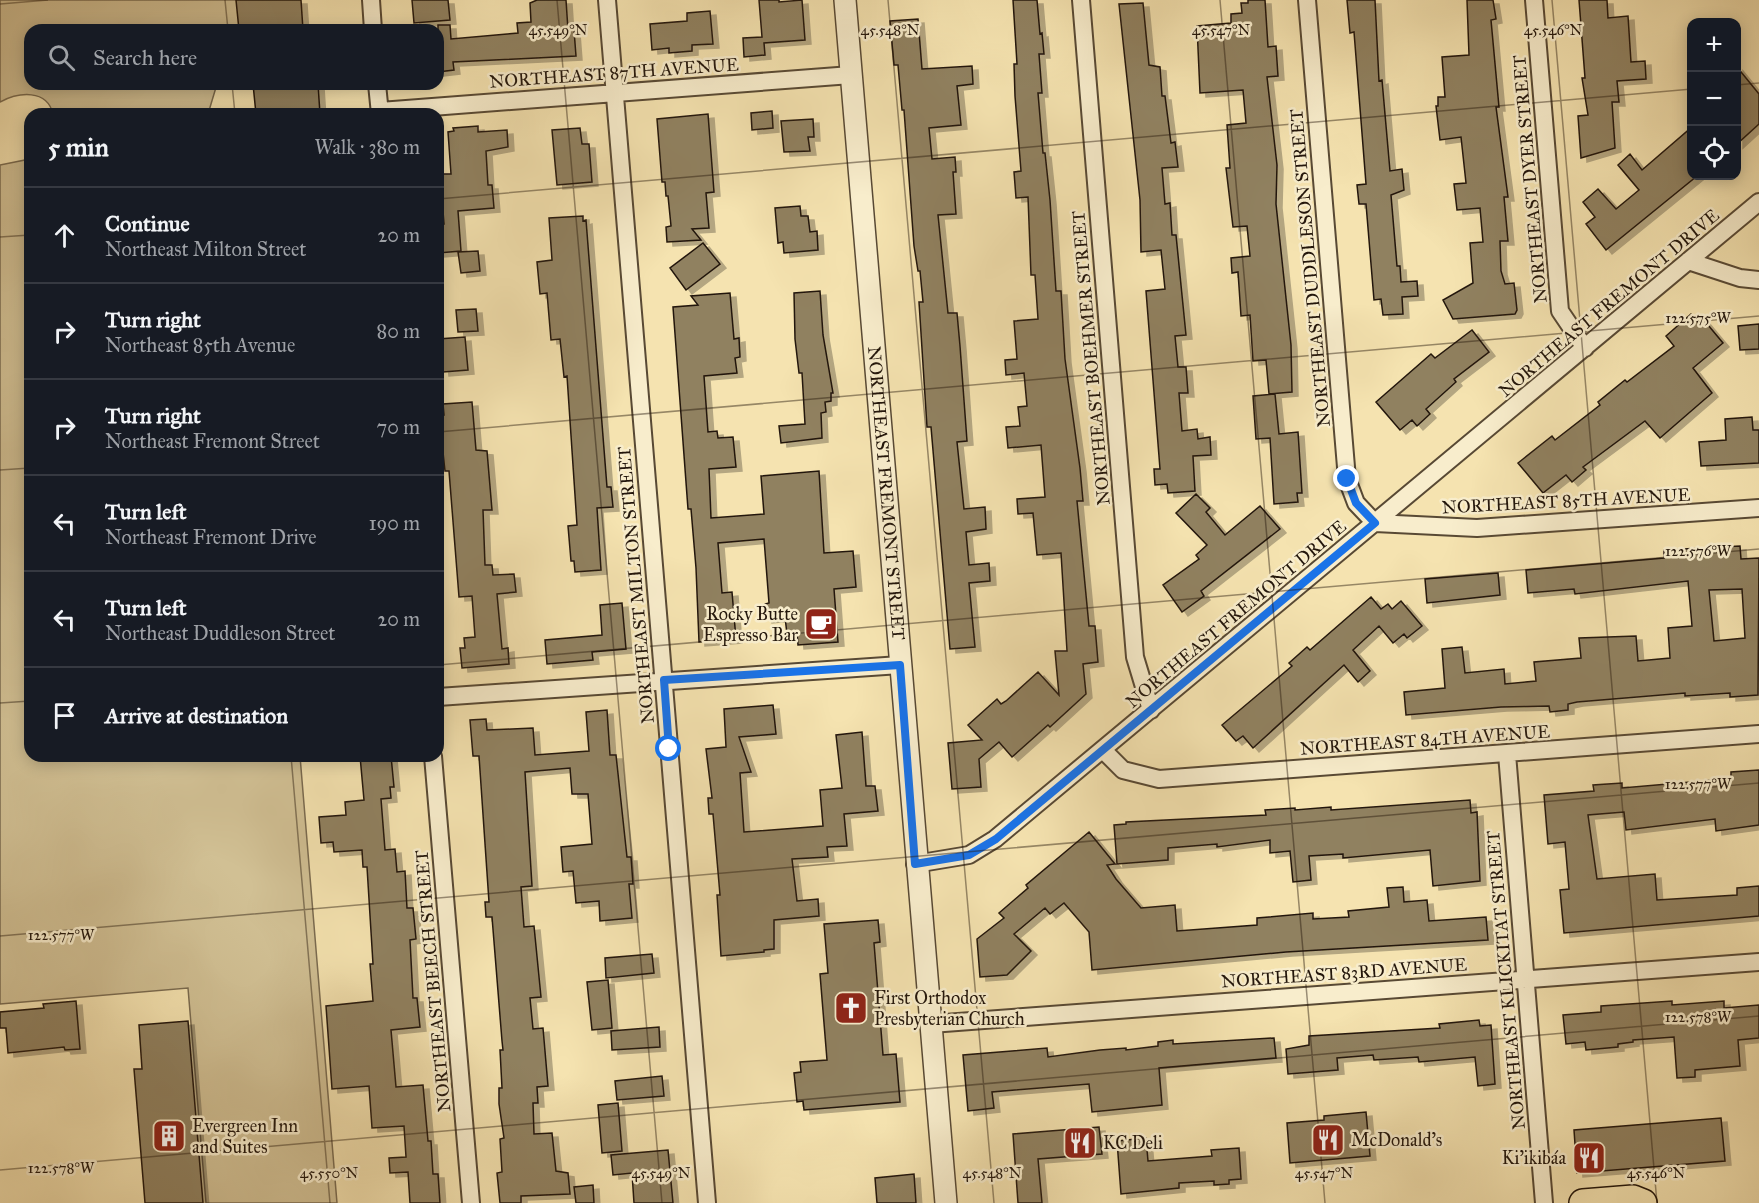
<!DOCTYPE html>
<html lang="en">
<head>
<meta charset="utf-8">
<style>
  body { margin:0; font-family:"IM FELL Great Primer",serif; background:#242831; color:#f1f3f6 }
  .controls { position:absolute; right:18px; top:18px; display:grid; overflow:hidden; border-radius:12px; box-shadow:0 3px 15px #0003 }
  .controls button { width:54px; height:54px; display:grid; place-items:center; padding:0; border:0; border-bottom:2px solid #363941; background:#171b24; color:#f1f3f6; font:30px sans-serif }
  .stop { position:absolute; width:18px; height:18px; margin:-14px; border:4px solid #1a73e8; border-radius:50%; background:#fff }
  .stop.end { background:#1a73e8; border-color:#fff; box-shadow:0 2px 6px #0008 }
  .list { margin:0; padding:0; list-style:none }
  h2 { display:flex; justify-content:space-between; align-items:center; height:78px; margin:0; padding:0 24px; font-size:26px }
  h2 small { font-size:20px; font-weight:400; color:#9ea1a6 }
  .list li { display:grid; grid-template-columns:39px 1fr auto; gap:18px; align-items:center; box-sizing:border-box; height:96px; padding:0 24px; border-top:2px solid #363941 }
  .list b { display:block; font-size:22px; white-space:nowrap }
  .list p { margin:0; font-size:20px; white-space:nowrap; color:#9ea1a6 }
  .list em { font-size:20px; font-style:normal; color:#9ea1a6 }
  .icon { flex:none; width:33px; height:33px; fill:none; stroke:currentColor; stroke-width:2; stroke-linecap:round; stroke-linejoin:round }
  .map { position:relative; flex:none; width:1759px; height:1203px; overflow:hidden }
  .search { position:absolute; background:#171b24; box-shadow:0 3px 15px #0003; left:24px; top:24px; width:420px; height:66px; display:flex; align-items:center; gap:15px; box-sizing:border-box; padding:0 21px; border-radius:18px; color:#9ea1a6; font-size:22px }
  .panel { position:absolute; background:#171b24; box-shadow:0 3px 15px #0003; left:24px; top:108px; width:420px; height:654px; border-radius:18px }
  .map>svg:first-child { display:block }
  .green { fill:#d1c094; stroke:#7a6b50; stroke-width:1.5 }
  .building { fill:#908161; stroke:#23160b; stroke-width:1.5; fill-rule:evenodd; filter:url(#shadow) }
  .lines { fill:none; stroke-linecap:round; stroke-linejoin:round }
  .minor-casing { stroke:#584934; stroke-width:20 }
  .tertiary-casing { stroke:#584934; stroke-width:24 }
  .primary-casing { stroke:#23160b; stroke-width:30 }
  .minor { stroke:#f8edcc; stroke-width:16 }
  .tertiary { stroke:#f8edcc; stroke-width:21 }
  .primary { stroke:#f5e3b0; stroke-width:27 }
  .route { stroke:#1a73e8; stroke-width:8 }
  .ticks { fill:none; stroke:#23160b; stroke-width:1.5; stroke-opacity:0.45 }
  .labels { text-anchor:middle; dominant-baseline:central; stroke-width:5; stroke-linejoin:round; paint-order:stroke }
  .street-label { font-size:18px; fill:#23160b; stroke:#f8edcc }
  .poi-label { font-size:18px; fill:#23160b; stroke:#f8edcc; text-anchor:start }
  .ticks-label { font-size:15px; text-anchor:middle; fill:#23160b; stroke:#f8edcc; stroke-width:5; stroke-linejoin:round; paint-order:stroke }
</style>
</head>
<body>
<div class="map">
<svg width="1759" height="1203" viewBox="0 0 1759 1203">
  <defs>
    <filter id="shadow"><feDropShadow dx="6" dy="4" stdDeviation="0" flood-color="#0004"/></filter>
  </defs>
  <rect width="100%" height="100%" fill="#f5e3b0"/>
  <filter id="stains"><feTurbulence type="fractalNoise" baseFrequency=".00333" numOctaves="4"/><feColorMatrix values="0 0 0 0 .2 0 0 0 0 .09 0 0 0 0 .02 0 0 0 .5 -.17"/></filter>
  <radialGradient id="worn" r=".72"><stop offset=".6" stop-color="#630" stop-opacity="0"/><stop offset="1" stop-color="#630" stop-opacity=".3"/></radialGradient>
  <path class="green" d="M0 0H241L243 30H30V84H217L208 114H53C47 89 19 92 0 102Z
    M30 159V756H300L337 1203H206L188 988 0 1004V165Z"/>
  <path class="building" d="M236 0H301L303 30H239Z
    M412 0H448L450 20 414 23Z
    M537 0H566L568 30H574L576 56 453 62 454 70 438 72V25H450L451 39 518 33 517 23 531 22 530 3Z
    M759 0H779V2L802 0 805 40 764 43 765 55 744 57 743 38 762 37Z
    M1013 0H1037L1040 34 1042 33 1044 54H1039L1042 93H1038L1043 153H1045L1050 200 1056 291H1061L1065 359 1080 468 1083 501H1077L1089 626H1095L1098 662 1083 664 1086 694 1050 727 1048 725 1012 757 999 742 979 759 981 787 952 789 948 743 982 740 968 725 997 699 1001 704 1006 701 1038 672 1059 695 1055 651H1067L1061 553 1037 555 1033 513 1018 514 1017 499 1045 497 1041 445 1008 448 1006 427 1020 426 1018 407 1027 406 1024 373 1006 375 1005 360 1017 359 1014 321 1038 319 1035 275H1031L1028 197 1016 198 1014 172 1021 171 1015 96 1014 64H1017Z
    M1248 0H1265L1268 47 1276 46 1278 76 1267 77 1277 165 1276 204 1291 345 1292 392 1269 394 1266 360 1253 361 1250 315 1241 316 1238 272 1232 273 1231 258 1250 256 1247 226 1233 227 1226 168H1230L1227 125 1246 123 1243 90 1200 93 1197 26 1231 23V14L1242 13 1241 3H1248Z
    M1347 0H1375L1379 81 1382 80 1390 171 1402 169 1404 190 1391 195 1397 266H1400L1401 282 1417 281 1418 296 1402 297 1403 314 1383 315 1381 299 1374 300 1366 204H1359L1357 185 1366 184 1354 32 1350 33Z
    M1467 0H1493L1496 19 1491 20 1499 107H1496L1508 197H1504L1508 241H1500L1501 271 1505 284 1514 283 1517 310 1515 314 1453 319 1443 300 1473 283 1470 243 1483 242 1480 208 1457 210 1454 184 1466 183 1461 137 1440 140 1436 106H1438V97H1445L1442 57 1469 55Z
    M1579 0H1607L1608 18 1628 16 1631 62 1645 61 1646 79 1617 81 1619 102H1612L1615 148 1581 158 1578 116 1588 115 1582 78H1585Z
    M1143 3 1149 65 1160 67 1162 96H1165L1171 143 1175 142 1178 167 1162 168 1165 204 1170 203 1172 235H1176L1186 335 1175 336 1178 367H1186L1188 393H1179L1182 431 1197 429 1198 439 1210 437 1211 455 1193 456 1195 491 1168 493 1167 484 1155 485 1154 469H1160L1146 291 1165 289 1161 250 1141 252 1140 200 1119 4Z
    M710 11 713 44 692 45V51L669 53V48L652 50 650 24 687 21V13Z
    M918 19 922 69 972 66 973 84 957 86 961 125 929 128 932 159 955 157 956 172H953L956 214 938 215 948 313H957L960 346 967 441 957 442 964 509 985 507 986 529 966 532 969 565 989 563 990 581 969 583 975 647 950 649 931 427H927L919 302H923L920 271H918L914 246 904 110H902L898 65H894L890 21Z
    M1737 67 1759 94V124L1737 144Z
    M253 84H318L320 114H256Z
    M772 111 773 128 752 130 751 113Z
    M708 114 714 192 706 193 709 228 692 229 701 240 667 242 666 227 671 226 668 196H666L665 182H662L657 119Z
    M813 119 814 137H808L810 151 784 152 781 121Z
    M478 126V132L507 130 508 147 486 151 488 185H492L494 208 458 211 461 251 438 253V224H444L440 174H451L448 132 454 131 453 128Z
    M1692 127V176H1697L1606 250 1586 224 1595 217 1583 202 1598 189 1616 209 1639 190 1618 165 1630 154 1642 170Z
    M580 128 582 144H589L592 182 557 185 552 130Z
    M800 206 801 216H808L810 232 817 231 818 250 784 253 783 242 778 243 775 208Z
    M583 216V221L586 220 607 487H611L613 507 597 508 601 570 575 572 574 561H571L568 526 577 525 567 376 564 377 560 339 551 340 547 293 540 294 537 262 552 260 549 218Z
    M703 243 720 264 686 290 670 268Z
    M478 251 480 271 461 273 458 252Z
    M820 291 823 335 833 393H831V401L825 402 826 412 821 413 822 438 781 443 779 426 805 424 802 373H799L795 339 794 293Z
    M730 293 734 339 739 338 740 357 735 358 737 373 704 376 708 432 717 431 718 438 733 437 736 467 709 469 711 518 764 514 761 476 819 471 824 553 853 551 856 587 834 589 838 642 798 645 797 633 787 634 785 617 766 619 765 604 769 603 764 539 718 543 722 593 732 592 736 639 699 642 696 568 691 509H688L673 307 698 305 691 296Z
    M476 309 478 331 458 332 456 310Z
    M1691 314 1698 322 1703 319 1723 343 1693 368 1712 393 1660 438 1645 421 1583 467 1586 470 1572 482 1566 475 1543 493 1518 463 1552 436 1555 440 1600 405 1598 402 1625 380 1627 382 1674 346 1666 336Z
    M1759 324V349L1740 350 1738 326Z
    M1472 330 1489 352 1454 379 1456 382 1426 409 1430 414 1417 426 1412 420 1400 430 1376 402 1431 354 1435 358Z
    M465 337 468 370 443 372 442 363H439L438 339Z
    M1275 394 1279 434 1298 432 1302 493H1297L1298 502 1274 504 1270 438 1256 439 1253 396Z
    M472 402 476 450 487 451 492 510H483L485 565H492L493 575 514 574 516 592 497 594 502 649 508 648 509 664 462 668 460 648H465L464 638 475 637 472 596 459 597 449 471H445L439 415H444L443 404Z
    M1752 417 1753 430H1759V463L1701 466 1699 442 1726 440 1725 419Z
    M1196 494 1210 508 1206 512 1225 535 1260 506 1280 529 1201 591 1204 596 1182 612 1163 585 1199 559 1196 555 1207 545 1176 513Z
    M1740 546 1741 559 1759 558 1758 695 1730 697V693L1685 696V693L1577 702 1568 704V710L1550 712 1549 706 1501 707 1406 715 1404 692 1445 688 1442 649 1462 647 1465 673 1504 669 1505 684 1536 681 1534 662 1581 658 1579 638 1636 636 1638 661 1670 658 1668 628 1692 626 1688 581 1575 594 1574 589 1528 593 1526 570 1664 558V550ZM1742 589 1745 638 1714 641 1709 590Z
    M1498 573 1500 595 1427 603 1425 579Z
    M1371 597 1381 609 1388 604 1392 609 1401 601 1422 626 1407 638 1404 634 1393 643 1379 626 1353 650 1370 671 1358 682 1344 665 1253 748 1243 736 1236 741 1222 725 1292 666 1289 663 1307 647 1310 650Z
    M622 603 626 649 592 652 593 660 547 664 545 640 602 635 600 605Z
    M773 705 776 734 739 737 751 772 740 773 744 832 823 826 820 790 842 788 836 735 862 732 866 786H875L878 811 844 814 847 846 827 847 828 857 792 859 797 901 818 899 819 916 774 920V949L764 950V952L721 956 717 895H720L713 814H709L708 798H712L706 749 726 747 724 709Z
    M607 710 610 755H616L627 857H631L633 884H629L632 918 600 921 599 901 576 903 573 871 563 872 561 847 592 844 588 794H572L570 768 525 772 532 886 521 887 524 927 534 926 541 997 530 998 533 1029 543 1028 548 1086 537 1087 538 1103H533L534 1134 552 1133 556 1171 568 1173 570 1194 521 1196V1203H500L497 1173 502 1172 500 1139 504 1138 499 1104V1088H502L500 1050H503L502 1041 492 917H486L485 902H489L479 756H473L470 720 486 719 487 730 533 728 535 755 589 751 586 712Z
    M360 756H391L394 787H390L391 798 381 799 385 850 395 849 397 872 405 871 407 908H413L416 939 410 940 413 998H417L420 1027 391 1030 396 1087 423 1085 428 1141H431L433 1174H438L440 1203H410L408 1172 390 1173 389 1158 406 1157 404 1126 372 1128 369 1086 332 1089 326 1006 373 1001 370 964H373L367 867H363L362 850 334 852 333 842 321 843 319 817 346 815 345 802 364 800Z
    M1759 770V825L1716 831 1715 819 1626 830 1624 812 1588 815 1597 879 1655 874 1657 900 1737 895V888L1759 886V916L1564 933 1560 890 1569 889 1565 842 1548 844 1544 795 1594 791 1593 785 1622 783V788L1691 782 1731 778V772Z
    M1470 800 1471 813 1477 812 1480 881 1433 886 1430 850 1343 858V854L1309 856 1311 880 1293 882 1290 851 1270 853V840L1217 847V844L1168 848V860L1117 864 1114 825 1126 824V822L1266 815 1265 810 1295 808V810L1331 807V810Z
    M1089 832 1115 864 1107 865 1116 879 1141 908 1175 905 1177 931 1257 925V918L1313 913V919L1349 917 1348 911 1389 907 1387 888 1403 887 1404 902 1427 900 1429 921 1486 917 1488 940 1286 952 1092 970 1089 932 1064 903 1050 914 1045 908 1014 934 1031 951 1007 975 980 977 977 939 1004 918 999 913 1028 888 1026 885Z
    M878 920 880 942 874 943 883 1055 896 1054 900 1102 804 1110 803 1101 797 1102 794 1073 801 1072 800 1062 827 1060 820 974 828 973 824 924Z
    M652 954 654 973 606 978 605 958Z
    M608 980 612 1028 592 1030 587 982Z
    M76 1001 80 1049 65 1050 64 1047 8 1053 6 1028H0V1012L44 1008 43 1004Z
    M1672 1001V1005L1724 1001V1008L1759 1005V1038L1738 1040 1740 1066 1695 1070V1077L1677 1078 1674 1037 1633 1040V1042L1618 1044V1047L1586 1050 1585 1042 1566 1044 1563 1015 1601 1012V1006Z
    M1479 1020 1480 1026 1491 1025 1495 1084 1478 1086 1475 1057 1419 1062 1418 1057 1374 1060 1373 1055 1337 1058 1338 1070 1288 1074 1286 1049 1309 1045V1036L1440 1028 1439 1024Z
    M188 1021 203 1203H145L134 1069H142L139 1025Z
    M659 1027 660 1047 612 1050 611 1031Z
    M1274 1038 1276 1058 1159 1068 1162 1105 1092 1112 1089 1084 992 1092 994 1108 968 1111 963 1055 1047 1048 1048 1057 1100 1050 1126 1048V1050L1158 1046V1042L1173 1040V1044Z
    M662 1076 664 1096 617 1100 615 1081Z
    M618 1103 622 1151 602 1153 598 1105Z
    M1366 1112 1370 1156 1290 1163 1287 1123 1324 1120V1116Z
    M1721 1118 1725 1161 1577 1173 1574 1130Z
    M1099 1127 1102 1154 1038 1159 1042 1203H1018L1013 1134Z
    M1146 1138 1148 1161 1212 1156 1211 1150 1239 1148 1241 1179 1229 1180V1184L1214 1185V1181L1179 1183V1188L1121 1194 1117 1141Z
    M668 1150 673 1203H634L632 1173 613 1175 611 1155Z
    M914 1174 916 1203H877L875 1178Z
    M593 1185 594 1203H576L574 1187Z"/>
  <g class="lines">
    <g class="minor-casing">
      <path id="minor" d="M371 0 373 30
        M607 0 707 1203
        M1081 0 1135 657 1151 710
        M1307 0 1347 479 1356 503 1375 523 1477 528 1759 508
        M1534 0 1560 311 1585 348
        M377 84 380 114
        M380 111 851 75
        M1688 261 1740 278 1759 280
        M438 697 900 665
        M1103 750 1123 770 1159 779 1759 734
        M1507 754 1544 1203
        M433 756 471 1203
        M915 864 969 855 995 839 1759 202
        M931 1024 1759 962"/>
    </g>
    <g class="tertiary-casing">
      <g id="tertiary">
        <path id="s1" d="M845 0 946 1203"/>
      </g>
    </g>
    <g class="primary-casing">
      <path id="primary" d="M1583 1203 1633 1199 1643 1203"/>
    </g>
    <use href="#minor" class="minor"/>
    <use href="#tertiary" class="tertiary"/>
    <use href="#primary" class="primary"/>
  </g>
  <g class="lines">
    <path class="route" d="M669 749 664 680 900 665 915 864 969 855 996 839 1375 523 1356 503 1347 479"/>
  </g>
  <path class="ticks" d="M225 0 228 30M557 0 662 1203M888 0 994 1203M1220 0 1325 1203M1552 0 1657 1203M0 4 48 0M232 84 235 114M1736 85 1759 83M438 199 1692 89M0 237 30 235M438 432 1759 316M0 470 30 468M438 665 1759 549M0 703 30 701M291 756 330 1203M0 936 1759 783M0 1170 1759 1016"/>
  <defs>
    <g id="cafe-square" transform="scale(1.725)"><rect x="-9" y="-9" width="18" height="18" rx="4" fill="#8f2418" stroke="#f8edcc"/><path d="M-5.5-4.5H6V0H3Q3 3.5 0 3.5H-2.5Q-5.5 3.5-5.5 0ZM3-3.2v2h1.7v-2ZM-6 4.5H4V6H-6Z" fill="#fff"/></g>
    <g id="church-square" transform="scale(1.725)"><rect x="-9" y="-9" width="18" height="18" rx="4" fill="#8f2418" stroke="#f8edcc"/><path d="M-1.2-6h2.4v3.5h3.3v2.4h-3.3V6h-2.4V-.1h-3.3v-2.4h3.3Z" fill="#fff"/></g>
    <g id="building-square" transform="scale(1.725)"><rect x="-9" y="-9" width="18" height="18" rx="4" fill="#8f2418" stroke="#f8edcc"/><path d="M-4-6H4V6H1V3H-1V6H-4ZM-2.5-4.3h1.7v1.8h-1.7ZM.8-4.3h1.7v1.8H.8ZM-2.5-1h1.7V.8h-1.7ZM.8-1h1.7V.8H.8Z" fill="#fff"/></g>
    <g id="restaurant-square" transform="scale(1.725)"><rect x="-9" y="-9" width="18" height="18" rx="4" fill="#8f2418" stroke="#f8edcc"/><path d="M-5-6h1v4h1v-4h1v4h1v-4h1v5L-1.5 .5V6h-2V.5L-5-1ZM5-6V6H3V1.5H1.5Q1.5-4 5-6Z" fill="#fff"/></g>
  </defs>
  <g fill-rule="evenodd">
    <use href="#cafe-square" x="821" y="624"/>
    <use href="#church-square" x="851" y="1008"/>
    <use href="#building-square" x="169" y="1136"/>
    <use href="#restaurant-square" x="1328" y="1140"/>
    <use href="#restaurant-square" x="1080" y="1143"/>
    <use href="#restaurant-square" x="1589" y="1158"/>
  </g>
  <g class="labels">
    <g class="street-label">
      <text transform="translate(614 73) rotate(-4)">NORTHEAST 87TH AVENUE</text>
      <text transform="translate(1530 179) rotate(-95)">NORTHEAST DYER STREET</text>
      <text transform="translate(1310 268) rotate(-95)">NORTHEAST DUDDLESON STREET</text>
      <text transform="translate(1609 303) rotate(-40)">NORTHEAST FREMONT DRIVE</text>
      <text transform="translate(1091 358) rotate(-95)">NORTHEAST BOEHMER STREET</text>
      <text stroke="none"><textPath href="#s1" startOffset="495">NORTHEAST FREMONT STREET</textPath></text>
      <text transform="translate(1566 501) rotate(-3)">NORTHEAST 85TH AVENUE</text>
      <text transform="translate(636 585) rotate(-95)">NORTHEAST MILTON STREET</text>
      <text transform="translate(1236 614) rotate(-40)">NORTHEAST FREMONT DRIVE</text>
      <text transform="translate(1425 740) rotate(-4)">NORTHEAST 84TH AVENUE</text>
      <text transform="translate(1344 973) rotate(-4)">NORTHEAST 83RD AVENUE</text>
      <text transform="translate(1506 980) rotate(-95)">NORTHEAST KLICKITAT STREET</text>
      <text transform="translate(433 981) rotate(-95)">NORTHEAST BEECH STREET</text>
    </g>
    <g class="poi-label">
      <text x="798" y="614" text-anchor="end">Rocky Butte<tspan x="798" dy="21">Espresso Bar</tspan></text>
      <text x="874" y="998">First Orthodox<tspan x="874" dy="21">Presbyterian Church</tspan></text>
      <text x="192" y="1126">Evergreen Inn<tspan x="192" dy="21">and Suites</tspan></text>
      <text x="1351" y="1140">McDonald's</text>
      <text x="1103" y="1143">KC Deli</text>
      <text x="1566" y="1158" text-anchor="end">Ki’ikibáa</text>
    </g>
  </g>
  <g class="ticks-label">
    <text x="558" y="35">45.549°N</text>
    <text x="890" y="35">45.548°N</text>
    <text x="1221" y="35">45.547°N</text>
    <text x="1553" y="35">45.546°N</text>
    <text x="1698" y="323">122.575°W</text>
    <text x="1698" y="556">122.576°W</text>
    <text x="1698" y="789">122.577°W</text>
    <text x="61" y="940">122.577°W</text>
    <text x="1698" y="1022">122.578°W</text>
    <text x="61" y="1173">122.578°W</text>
    <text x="329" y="1178">45.550°N</text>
    <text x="661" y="1178">45.549°N</text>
    <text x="992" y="1178">45.548°N</text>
    <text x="1324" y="1178">45.547°N</text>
    <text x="1656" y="1178">45.546°N</text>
  </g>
  <rect width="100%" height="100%" filter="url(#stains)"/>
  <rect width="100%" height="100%" fill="url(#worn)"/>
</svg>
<div class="controls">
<button>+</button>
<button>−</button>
<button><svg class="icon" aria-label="locate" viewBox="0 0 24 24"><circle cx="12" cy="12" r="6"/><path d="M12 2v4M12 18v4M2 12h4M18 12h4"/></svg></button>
</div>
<div class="stop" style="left:669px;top:749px"></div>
<div class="stop end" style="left:1347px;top:479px"></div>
<div class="search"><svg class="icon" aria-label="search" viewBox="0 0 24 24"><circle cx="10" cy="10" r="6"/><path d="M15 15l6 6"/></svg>Search here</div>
<section class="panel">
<h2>5 min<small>Walk · 380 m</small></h2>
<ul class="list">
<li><svg class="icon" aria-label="ahead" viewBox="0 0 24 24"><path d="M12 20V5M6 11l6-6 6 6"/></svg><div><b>Continue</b><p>Northeast Milton Street</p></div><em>20 m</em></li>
<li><svg class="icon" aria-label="right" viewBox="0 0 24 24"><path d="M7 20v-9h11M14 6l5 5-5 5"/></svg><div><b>Turn right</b><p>Northeast 85th Avenue</p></div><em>80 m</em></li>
<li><svg class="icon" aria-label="right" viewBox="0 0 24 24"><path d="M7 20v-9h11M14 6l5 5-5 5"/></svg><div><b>Turn right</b><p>Northeast Fremont Street</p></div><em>70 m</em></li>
<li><svg class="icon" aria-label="left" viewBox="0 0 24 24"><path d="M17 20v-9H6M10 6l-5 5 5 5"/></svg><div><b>Turn left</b><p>Northeast Fremont Drive</p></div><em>190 m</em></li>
<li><svg class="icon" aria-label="left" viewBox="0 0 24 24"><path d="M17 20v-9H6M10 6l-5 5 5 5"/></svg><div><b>Turn left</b><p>Northeast Duddleson Street</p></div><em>20 m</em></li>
<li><svg class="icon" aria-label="arrive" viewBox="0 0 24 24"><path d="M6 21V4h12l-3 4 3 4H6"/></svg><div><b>Arrive at destination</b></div></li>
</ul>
</section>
</div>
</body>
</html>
